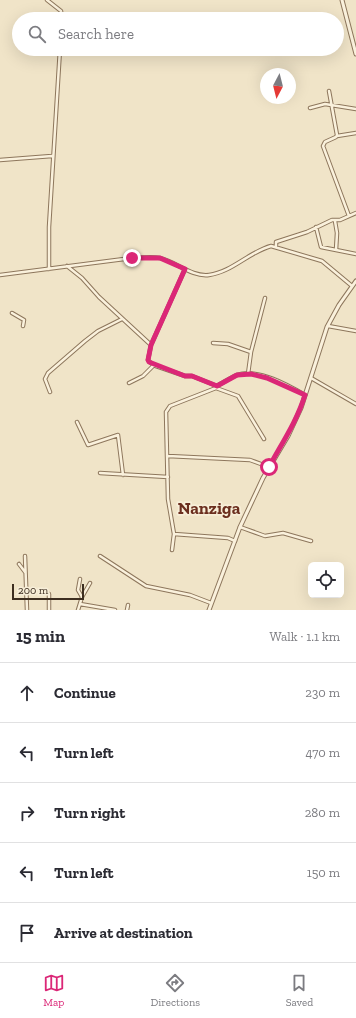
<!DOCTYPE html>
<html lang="en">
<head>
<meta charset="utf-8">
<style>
  body { margin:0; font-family:"Zilla Slab",serif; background:#f2f2f3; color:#2b2b33 }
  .controls { position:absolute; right:12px; bottom:12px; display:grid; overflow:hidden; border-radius:6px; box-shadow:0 4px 16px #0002 }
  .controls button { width:36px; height:36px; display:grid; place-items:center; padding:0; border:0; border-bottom:1px solid #e1e1e2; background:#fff; color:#2b2b33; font:20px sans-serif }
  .compass { position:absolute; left:260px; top:68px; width:36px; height:36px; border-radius:50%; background:#fff; box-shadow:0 4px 16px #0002; rotate:187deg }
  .scale { position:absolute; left:12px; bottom:10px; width:72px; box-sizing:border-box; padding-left:4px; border:2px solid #3d2e20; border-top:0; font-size:11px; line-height:14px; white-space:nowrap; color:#3d2e20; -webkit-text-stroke:3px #f7eed8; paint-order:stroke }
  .stop { position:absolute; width:12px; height:12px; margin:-9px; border:3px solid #db2777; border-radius:50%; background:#fff }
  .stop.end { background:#db2777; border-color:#fff; box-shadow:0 1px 4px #0008 }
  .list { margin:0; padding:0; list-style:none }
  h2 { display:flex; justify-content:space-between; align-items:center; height:52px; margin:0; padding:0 16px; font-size:17px }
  h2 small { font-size:13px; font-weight:400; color:#7c7c81 }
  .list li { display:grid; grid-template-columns:26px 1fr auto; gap:12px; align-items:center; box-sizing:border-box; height:60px; padding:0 16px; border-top:1px solid #e1e1e2 }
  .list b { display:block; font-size:15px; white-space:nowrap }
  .list em { font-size:13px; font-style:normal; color:#7c7c81 }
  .icon { flex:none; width:22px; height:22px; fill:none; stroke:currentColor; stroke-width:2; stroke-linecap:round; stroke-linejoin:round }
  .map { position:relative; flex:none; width:356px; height:610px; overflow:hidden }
  .search { position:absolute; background:#fff; box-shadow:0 4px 16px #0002; left:12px; right:12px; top:12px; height:44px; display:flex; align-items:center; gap:10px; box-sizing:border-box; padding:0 14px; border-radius:22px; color:#7c7c81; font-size:15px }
  .sheet { height:352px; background:#fff }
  nav { display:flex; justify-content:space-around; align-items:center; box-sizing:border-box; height:56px; border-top:1px solid #e1e1e2; background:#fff; font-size:11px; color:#7c7c81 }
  nav a { display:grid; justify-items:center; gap:2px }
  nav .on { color:#db2777 }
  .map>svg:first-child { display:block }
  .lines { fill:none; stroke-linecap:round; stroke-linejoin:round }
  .minor-casing { stroke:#8d765c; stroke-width:4.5 }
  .tertiary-casing { stroke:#8d765c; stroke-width:5 }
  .minor { stroke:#faf1dc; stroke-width:2.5 }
  .tertiary { stroke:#faf1dc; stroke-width:3 }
  .route { stroke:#db2777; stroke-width:5 }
  .labels { text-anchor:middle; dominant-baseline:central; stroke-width:3.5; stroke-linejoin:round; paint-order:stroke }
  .quarter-label { font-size:17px; font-weight:bold; fill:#6b2e1e; stroke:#f7eed8 }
</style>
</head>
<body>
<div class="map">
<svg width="356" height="610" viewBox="0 0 356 610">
  <rect width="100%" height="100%" fill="#f0e4c8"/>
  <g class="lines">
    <g class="minor-casing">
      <path id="minor" d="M47 0 61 11 62 19
        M329 91 337 135 336 137 325 142 323 146 349 216
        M310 108 325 104 356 109
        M337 136 356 133
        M0 160 52 156
        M335 221 337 233 336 250 356 254
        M316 227 321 247 336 250
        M276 246V242L307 232 332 220H340L356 213
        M67 266 82 278 99 297 151 345
        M49 269V227L60 49
        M185 269 151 345 148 360 153 365 185 376H192L217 386
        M0 275 132 258C141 258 151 256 160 258 177 262 191 277 209 275 232 272 249 252 271 246L322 261 352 286
        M12 313 24 320 23 326
        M328 326 356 331
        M213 343 228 344 251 352 248 374
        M251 352 265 298
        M311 378 356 404
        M129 383 143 376 154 365
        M216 388 238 396 264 439
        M50 392 45 379 48 373 85 341 98 331 122 319
        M77 422 88 445 118 435 123 475
        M168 456 250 460 269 467
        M100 473 168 477
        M240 527 265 536 283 533 311 541
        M235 541 228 538 174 534 168 499 166 412 170 406 216 388 218 385C225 382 231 377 237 375 258 368 288 385 305 395
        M172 550 174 534
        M25 556 27 610
        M100 556 146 586 190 595 211 603
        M19 564 25 572
        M80 579 78 590 82 597
        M49 594V610
        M80 604 115 610
        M78 610 82 597 90 583
        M127 610 128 605"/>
    </g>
    <g class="tertiary-casing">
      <path id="tertiary" d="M342 0 356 54
        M209 610 240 527 263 478 288 436 301 408 327 327 339 305 356 281"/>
    </g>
    <use href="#minor" class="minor"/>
    <use href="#tertiary" class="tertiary"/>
  </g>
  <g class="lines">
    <path class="route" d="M132 258H160L185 269 151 345 148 360 149 362 185 376H192L217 386 237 375 251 374 267 378 305 395C297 421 282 443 269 467"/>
  </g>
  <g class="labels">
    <g class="quarter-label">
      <text x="209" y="508">Nanziga</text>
    </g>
  </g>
</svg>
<div class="controls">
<button><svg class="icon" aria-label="locate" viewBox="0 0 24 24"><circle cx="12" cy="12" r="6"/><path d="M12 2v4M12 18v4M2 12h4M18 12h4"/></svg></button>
</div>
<svg class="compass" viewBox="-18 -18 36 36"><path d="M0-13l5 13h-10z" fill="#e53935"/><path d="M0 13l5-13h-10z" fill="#7c7c81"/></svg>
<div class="scale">200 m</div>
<div class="stop" style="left:269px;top:467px"></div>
<div class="stop end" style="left:132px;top:258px"></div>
<div class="search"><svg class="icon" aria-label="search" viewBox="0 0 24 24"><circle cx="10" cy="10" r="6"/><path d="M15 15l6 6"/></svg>Search here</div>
</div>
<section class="sheet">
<h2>15 min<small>Walk · 1.1 km</small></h2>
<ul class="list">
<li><svg class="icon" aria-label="ahead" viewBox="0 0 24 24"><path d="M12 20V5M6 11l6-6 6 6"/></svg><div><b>Continue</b></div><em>230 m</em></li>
<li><svg class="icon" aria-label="left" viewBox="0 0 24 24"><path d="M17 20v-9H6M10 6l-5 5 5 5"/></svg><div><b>Turn left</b></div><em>470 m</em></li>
<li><svg class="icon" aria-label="right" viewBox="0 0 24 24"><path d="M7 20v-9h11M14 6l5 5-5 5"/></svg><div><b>Turn right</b></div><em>280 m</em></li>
<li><svg class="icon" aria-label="left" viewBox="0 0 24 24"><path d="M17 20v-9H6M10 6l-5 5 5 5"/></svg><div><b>Turn left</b></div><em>150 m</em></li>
<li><svg class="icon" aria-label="arrive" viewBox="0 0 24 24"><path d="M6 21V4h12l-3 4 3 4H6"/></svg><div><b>Arrive at destination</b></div></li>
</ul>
</section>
<nav>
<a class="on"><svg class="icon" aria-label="map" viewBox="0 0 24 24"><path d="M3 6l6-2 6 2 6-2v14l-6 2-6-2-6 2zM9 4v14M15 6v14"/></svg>Map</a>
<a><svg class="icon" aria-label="directions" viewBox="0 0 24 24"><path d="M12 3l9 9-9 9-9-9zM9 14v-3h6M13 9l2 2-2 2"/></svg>Directions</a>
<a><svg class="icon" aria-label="saved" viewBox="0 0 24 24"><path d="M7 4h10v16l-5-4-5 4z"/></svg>Saved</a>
</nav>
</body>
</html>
